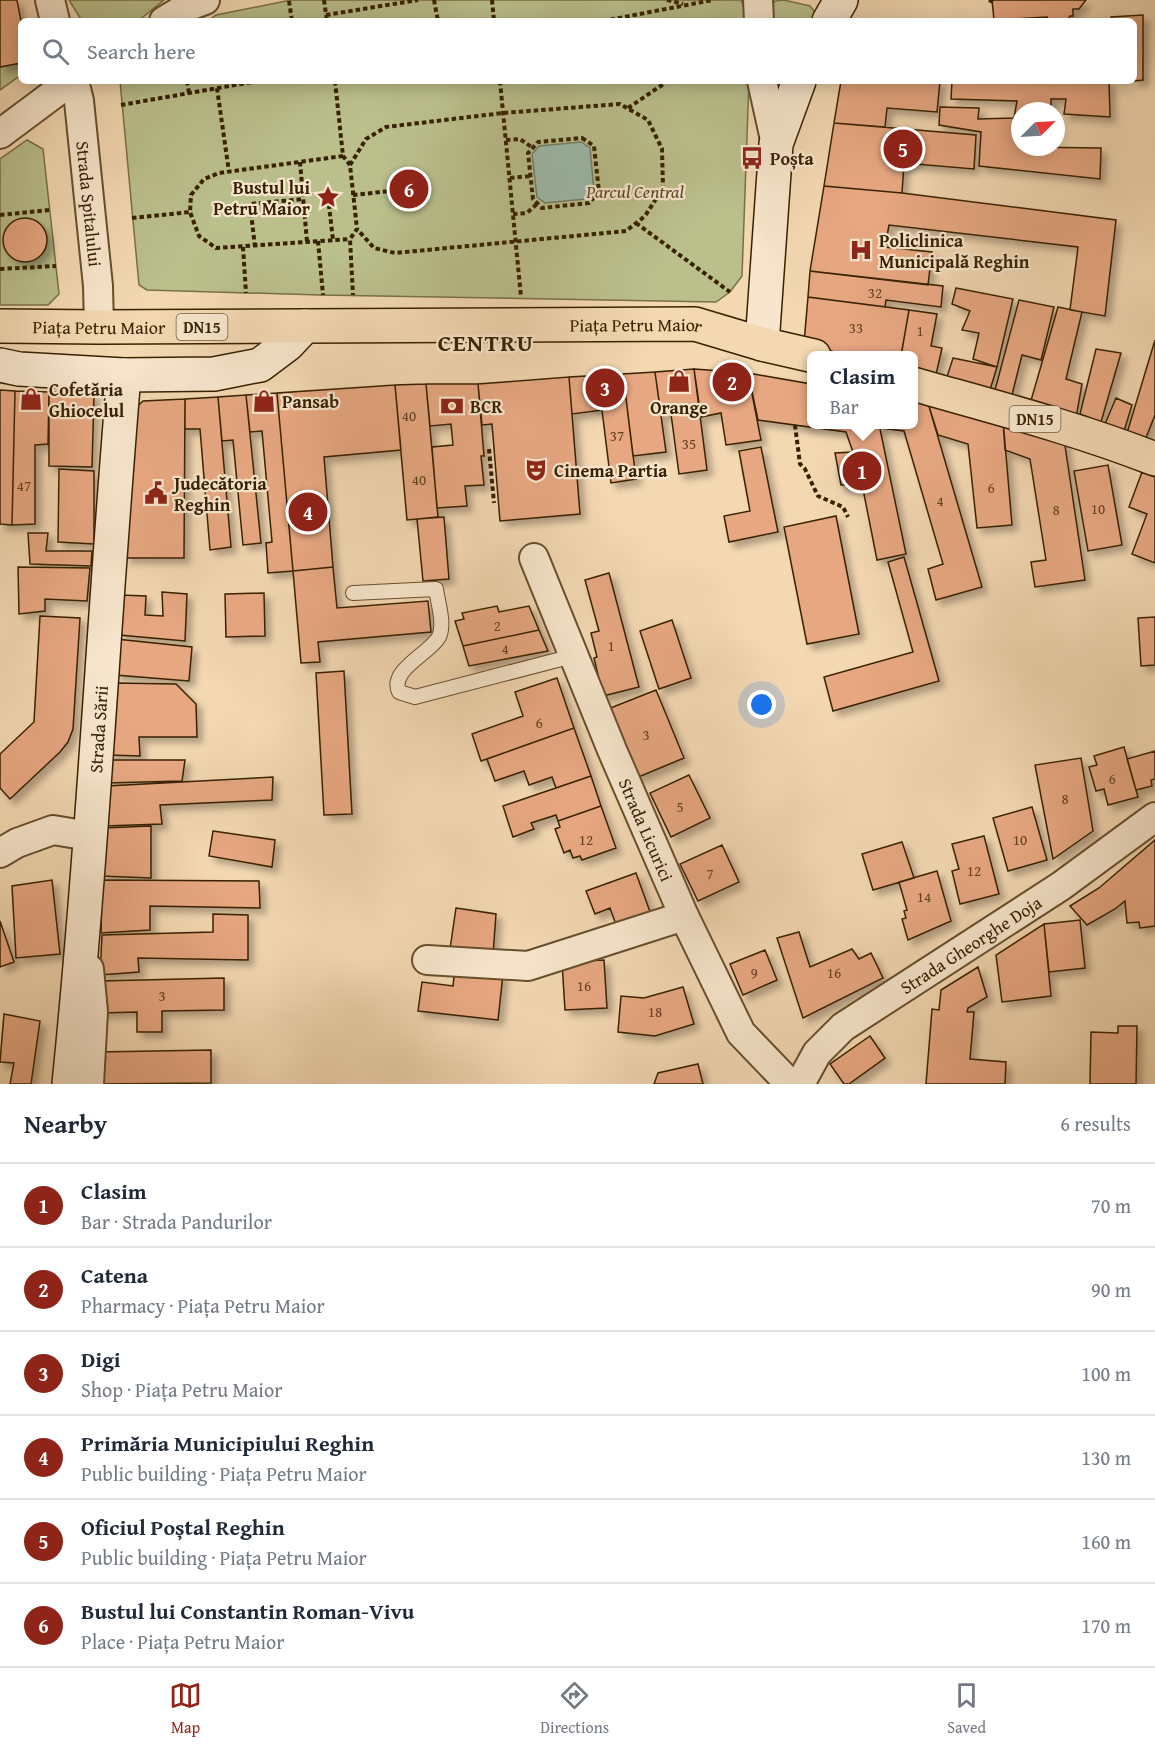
<!DOCTYPE html>
<html lang="en">
<head>
<meta charset="utf-8">
<style>
  body { margin:0; font-family:"Gentium Book Plus",serif; background:#f6f6f7; color:#1f2937 }
  .compass { position:absolute; left:1011px; top:102px; width:54px; height:54px; border-radius:50%; background:#fff; box-shadow:0 3px 15px #0003; rotate:66deg }
  .you { position:absolute; left:762px; top:705px; width:21px; height:21px; margin:-15px; border:4px solid #fff; border-radius:50%; background:#1a73e8; box-shadow:0 0 0 9px #1a73e833 }
  .badge { display:grid; place-items:center; width:39px; height:39px; border-radius:50%; background:#8f2418; color:#fff; font-size:20px; font-weight:700 }
  .pin { position:absolute; translate:-50% -50%; border:3px solid #fff; box-shadow:0 2px 6px #0006 }
  .popup { position:absolute; left:807px; top:351px; width:111px; height:78px; box-sizing:border-box; display:grid; place-content:center; border-radius:9px; background:#fff; filter:drop-shadow(0 2px 4px #0005); font-size:20px; white-space:nowrap; color:#747a83 }
  .popup b { font-size:22px; color:#1f2937 }
  .popup::after { content:''; position:absolute; left:50%; top:100%; margin-left:-12px; border:12px solid transparent; border-top-color:#fff }
  .list { margin:0; padding:0; list-style:none }
  h2 { display:flex; justify-content:space-between; align-items:center; height:78px; margin:0; padding:0 24px; font-size:26px }
  h2 small { font-size:20px; font-weight:400; color:#747a83 }
  .list li { display:grid; grid-template-columns:39px 1fr auto; gap:18px; align-items:center; box-sizing:border-box; height:84px; padding:0 24px; border-top:2px solid #e0e1e3 }
  .list b { display:block; font-size:22px; white-space:nowrap }
  .list p { margin:0; font-size:20px; white-space:nowrap; color:#747a83 }
  .list em { font-size:20px; font-style:normal; color:#747a83 }
  .icon { flex:none; width:33px; height:33px; fill:none; stroke:currentColor; stroke-width:2; stroke-linecap:round; stroke-linejoin:round }
  .map { position:relative; flex:none; width:1155px; height:1084px; overflow:hidden }
  .search { position:absolute; background:#fff; box-shadow:0 3px 15px #0003; left:18px; right:18px; top:18px; height:66px; display:flex; align-items:center; gap:15px; box-sizing:border-box; padding:0 21px; border-radius:9px; color:#747a83; font-size:22px }
  .sheet { height:582px; background:#fff }
  nav { display:flex; justify-content:space-around; align-items:center; box-sizing:border-box; height:84px; border-top:2px solid #e0e1e3; background:#fff; font-size:16px; color:#747a83 }
  nav a { display:grid; justify-items:center; gap:3px }
  nav .on { color:#8f2418 }
  .map>svg:first-child { display:block }
  .green { fill:#babf8c; stroke:#797046; stroke-width:1.5 }
  .water { fill:#9bbaab; stroke:#737d67; stroke-width:1.5 }
  .building { fill:#e7a781; stroke:#382100; stroke-width:1.5; filter:url(#shadow) }
  .lines { fill:none; stroke-linecap:round; stroke-linejoin:round }
  .lane-casing { stroke:#674f2c; stroke-width:16 }
  .street-casing { stroke:#674f2c; stroke-width:32 }
  .secondary-casing { stroke:#382100; stroke-width:36 }
  .highway-casing { stroke:#382100; stroke-width:36 }
  .path { stroke:#382100; stroke-width:4; stroke-dasharray:4.5 3; stroke-linecap:butt }
  .lane { stroke:#f7e6cd; stroke-width:14 }
  .street { stroke:#f7e6cd; stroke-width:28 }
  .secondary { stroke:#f7e6cd; stroke-width:33 }
  .highway { stroke:#f3d8b2; stroke-width:33 }
  .labels { text-anchor:middle; dominant-baseline:central; stroke-width:4.5; stroke-linejoin:round; paint-order:stroke }
  .number-label { font-size:15px; fill:#644220 }
  .shield { fill:#f7e6cd; stroke:#715c3e; stroke-width:1.5 }
  .shield-label { font-size:16px; font-weight:bold; fill:#382100 }
  .poi-label { font-size:18px; font-weight:bold; fill:#382100; stroke:#f7e6cd; text-anchor:start }
  .park-label { font-size:18px; font-style:italic; fill:#584823; stroke:#f7e6cd }
  .street-label { font-size:18px; fill:#382100; stroke:#f7e6cd }
  .district-label { font-size:24px; font-weight:bold; letter-spacing:1.5px; fill:#382100; stroke:#f7e6cd }
</style>
</head>
<body>
<div class="map">
<svg width="1155" height="1084" viewBox="0 0 1155 1084">
  <defs>
    <filter id="shadow"><feDropShadow dx="5.5" dy="5.5" stdDeviation="3" flood-color="#0004"/></filter>
  </defs>
  <rect width="100%" height="100%" fill="#f3d8b2"/>
  <filter id="stains"><feTurbulence type="fractalNoise" baseFrequency=".00333" numOctaves="4"/><feColorMatrix values="0 0 0 0 .2 0 0 0 0 .09 0 0 0 0 .02 0 0 0 .5 -.17"/></filter>
  <radialGradient id="worn" r=".72"><stop offset=".6" stop-color="#630" stop-opacity="0"/><stop offset="1" stop-color="#630" stop-opacity=".3"/></radialGradient>
  <path class="green" d="M69 0H164L138 21H82Z
    M291 0H741L749 21H208L216 15Z
    M784 0 810 6 814 11 813 21H770L771 6 775 1Z
    M21 63V75L0 90V67Z
    M120 81H749L742 276 730 292 716 302 320 295 147 290 139 285Z
    M27 140 43 149 59 294 48 305H0V159Z"/>
  <path class="water" d="M581 142 590 148 594 191 586 199 545 203 537 197 532 154 539 146Z"/>
  <path class="building" d="M0 0H17L21 21V63L0 67Z
    M992 0H1086L1079 9H1073V16H1070L1067 21H1050L1047 17 994 20Z
    M1143 15V80L1134 81V21H1111V17Z
    M841 81H940L937 112 887 108 885 127 834 123Z
    M952 81H1109L1110 117 1064 114 1066 99H1051V111H1020V147L1101 148 1100 179 979 166 981 132 939 125 940 107 979 108 978 119 1014 118 1017 101 951 99Z
    M834 123 976 135 974 169 904 163 902 193 824 186Z
    M824 186 902 193 1116 220 1105 316 1070 310 1078 247 889 225 885 247 932 252 928 285 810 271Z
    M3 240a22 22 0 1 1 44 0a22 22 0 1 1-44 0Z
    M810 271 943 286 941 307 886 300 885 307 808 297Z
    M956 288 1013 299 997 367 973 359 979 333 962 330 970 311 952 304Z
    M808 297 909 310 901 356H848L804 343Z
    M1019 300 1054 307 1041 360 1022 355 1012 395 995 390Z
    M1058 307 1082 312 1066 379 1082 384 1076 418 1030 404Z
    M909 310 937 314 931 346 942 348 935 379 913 373V356H901Z
    M1155 340V415L1145 440 1127 433Z
    M1096 349 1121 353 1101 422 1080 414Z
    M953 358 997 367 990 390 946 380Z
    M694 369 748 373 761 440 726 445 721 413 701 417Z
    M694 369 707 470 679 474 671 414 661 415 655 372Z
    M655 372 666 452 633 456 623 374Z
    M748 373 811 384V424H879L906 554 877 560 862 484 841 485 835 453 853 452 846 432 758 420Z
    M623 374 636 479 611 483 602 410 572 414 569 377Z
    M569 377 580 514 500 521 492 424 482 425 478 384Z
    M426 384H478L484 456H481L484 485 465 486 467 506 437 508 432 447 453 445 451 424 430 426Z
    M426 384 438 517 407 520 395 385Z
    M395 385 401 450 324 457 333 567 293 571 277 393Z
    M0 390 15 391 12 525 0 524Z
    M15 391 49 392 48 444 35 445V524L12 525Z
    M49 392 94 393 92 467 49 466Z
    M277 393 293 571 268 573 266 543 272 542 262 431 250 432 246 395Z
    M246 395 261 543 243 545 233 440 222 441 218 397Z
    M218 397 231 547 210 550 200 429H185V399Z
    M1116 398 1132 405 1124 431 1105 424Z
    M185 399 184 558H125L132 411 143 401Z
    M913 401 928 403 982 587 936 600 928 569 943 564 904 431 880 428 879 424H913Z
    M928 403 1003 420 1012 525 977 528 968 444 938 435Z
    M1003 420 1064 439 1085 580 1035 587 1031 562 1046 560 1030 459 1005 450Z
    M761 447 778 532 729 542 724 516 750 511 739 451Z
    M1108 465 1122 545 1088 551 1074 471Z
    M59 469 94 471V544L58 542Z
    M1142 472 1155 477V563L1132 554 1147 514 1129 507Z
    M836 516 859 634 807 644 784 527Z
    M444 517 449 579 423 581 417 519Z
    M28 533H48L46 551H92L91 566 30 564Z
    M904 557 939 681 833 711 824 677 913 652 888 562Z
    M18 567 90 568 87 601 45 599V611L19 614Z
    M333 567 337 608 428 601 431 632 318 642 320 662 301 663 293 571Z
    M609 573 639 687 603 696 594 658 597 657 591 633 599 631 585 580Z
    M162 592 187 594 185 641 119 635 121 595 146 596 145 615 163 616Z
    M264 593 265 636 226 637 225 594Z
    M497 606 499 612 529 606 539 630 463 646 455 621 464 619 462 613Z
    M40 616 80 618 73 729 68 742 60 752 10 799 0 788V754L34 722Z
    M1155 617V665L1141 666 1138 618Z
    M672 620 691 678 659 689 640 631Z
    M539 630 548 651 469 666 463 646Z
    M116 639 192 647 189 681 115 675Z
    M344 671 352 814 324 815 316 673Z
    M557 678 574 728 481 761 472 734 523 716 515 692Z
    M114 683 176 684 196 704 197 737H139L140 756 108 755Z
    M656 690 684 758 636 778 608 709Z
    M574 728 591 776 556 788 552 777 529 785 524 771 495 781 487 759Z
    M1124 747 1138 797 1108 805 1104 789 1096 791 1089 767 1097 765 1094 756Z
    M1155 751V779L1151 780 1152 786 1136 790 1127 759Z
    M1081 758 1093 831 1053 859 1035 765Z
    M107 760H185L182 781 106 783Z
    M689 775 710 818 671 837 650 793Z
    M591 776 601 806 558 821 556 815 531 823 534 829 513 837 503 806Z
    M273 777 272 800 160 805 162 824 104 826 107 786Z
    M601 806 616 848 582 860 580 856 573 858 570 850 564 853 555 829 560 827 558 821Z
    M1032 807 1047 860 1008 871 993 818Z
    M151 826V878L101 876 104 828Z
    M213 831 275 840 272 867 209 856Z
    M984 836 999 894 960 904 952 871 959 869 952 844Z
    M1155 840V926L1140 928 1139 922 1127 923 1125 901 1115 909 1087 925 1070 906 1099 888Z
    M902 842 914 878 873 890 862 854Z
    M722 845 739 882 698 901 680 864Z
    M937 871 951 921 908 940 902 919 906 918 904 911 907 910 899 882Z
    M636 873 653 920 619 933 610 908 595 914 586 891Z
    M52 880 60 954 16 958 12 886Z
    M102 880 259 881 260 908 150 906V930L101 933Z
    M456 908 496 914 493 955 450 949Z
    M213 914 248 915V960L138 958 139 972 100 975 102 935 213 932Z
    M1080 920 1085 968 1049 972 1044 924Z
    M0 921 14 962 0 967Z
    M1044 924 1051 996 1002 1002 996 955Z
    M799 932 810 967 852 949 859 959 871 953 883 978 803 1018 777 938Z
    M765 950 777 980 743 995 730 964Z
    M604 960 607 1008 565 1010 562 962Z
    M978 967 987 997 968 1008 967 1012H974L970 1059 1006 1062 1005 1084H926L932 1009 939 1010 941 990Z
    M455 968 503 974 498 1020 418 1011 422 982 453 986Z
    M224 978V1010L162 1011V1032H137V1012L101 1013 100 981Z
    M683 987 694 1024 655 1036 618 1032 621 996 644 998Z
    M4 1014 40 1021 31 1084H10L14 1063 0 1062Z
    M1118 1026H1137L1136 1084H1090L1091 1032 1118 1033Z
    M870 1036 885 1058 849 1084H844L830 1064Z
    M211 1050V1083L99 1084 98 1052Z
    M698 1064 703 1084H654L658 1073Z"/>
  <g class="lines">
    <g class="lane-casing">
      <path id="lane" d="M353 593 436 589C438 603 445 624 439 637 429 654 389 670 399 692L415 697 573 656"/>
    </g>
    <g class="street-casing">
      <g id="street">
        <path d="M50 0 55 21"/>
        <path d="M758 0 759 21"/>
        <path d="M164 21 189 6 205 0"/>
        <path id="s1" d="M74 81 79 101 98 286 99 327"/>
        <path d="M762 81 776 144"/>
        <path d="M0 134 71 81"/>
        <path id="s2" d="M534 558 612 750 684 916 741 1033 790 1084"/>
        <path d="M0 853 17 843 53 830 89 836"/>
        <path d="M427 960 528 966 684 916"/>
        <path d="M89 1084 93 1012 89 969"/>
        <path id="s3" d="M800 1084 817 1053 843 1027 1061 886 1155 817"/>
      </g>
    </g>
    <g class="secondary-casing">
      <g id="secondary">
        <path d="M829 21 841 0"/>
        <path d="M762 344 776 144 799 81"/>
        <path d="M0 365 19 369 124 375 214 374 260 365 288 344 305 326"/>
        <path id="s4" d="M69 1084C93 848 104 611 124 375"/>
      </g>
    </g>
    <g class="highway-casing">
      <g id="highway">
        <path id="s5" d="M0 326 99 327 695 324 762 344 814 356"/>
        <path d="M913 384C994 407 1076 428 1155 459"/>
      </g>
    </g>
    <path class="path" d="M324 0 327 21
      M434 0 438 21
      M492 0 494 21
      M667 0 683 4
      M989 0 993 2
      M289 1 292 21
      M326 15 418 0
      M603 21 713 0
      M187 81 189 93
      M335 81 343 156 350 165 357 229 350 239 353 295
      M500 81 521 297
      M217 88 229 172
      M121 105 258 81
      M628 108 668 81
      M582 138 594 146 599 192 589 203 542 208 533 199 528 153 538 142Z
      M506 140 520 139 533 148
      M343 156 219 173 204 179 191 195 190 212 199 236 216 248 350 239
      M300 162 307 242
      M350 165 366 139 386 127 503 113 620 104 648 120 662 149 663 188 645 216 626 231 395 253 374 248 357 229
      M510 178 531 176
      M353 195 409 189
      M328 197 333 240
      M513 214 527 213 538 203
      M0 215 49 210
      M132 218 190 212
      M636 223 730 292
      M318 241 323 295
      M243 247 246 293
      M255 247 250 204 304 199
      M0 269 56 266
      M795 425 800 464 805 469 818 496 843 507 848 517
      M489 449 494 503"/>
    <use href="#lane" class="lane"/>
    <use href="#street" class="street"/>
    <use href="#secondary" class="secondary"/>
    <use href="#highway" class="highway"/>
  </g>
  <defs>
    <g id="bus-bare" transform="scale(1.8)"><path d="M-5-6H5V4H4V6H2V4H-2V6H-4V4H-5ZM-3.5-4V0h7V-4ZM-3.5 1.2v1.5H-2V1.2ZM2 1.2v1.5H3.5V1.2Z" fill="#8f2418" stroke="#f7e6cd" stroke-width="2.5" paint-order="stroke"/></g>
    <g id="sight-bare" transform="scale(1.8)"><path d="M0-6L1.8-2.2L6-1.7L2.9 1.2L3.7 5.4L0 3.3L-3.7 5.4L-2.9 1.2L-6-1.7L-1.8-2.2Z" fill="#8f2418" stroke="#f7e6cd" stroke-width="2.5" paint-order="stroke"/></g>
    <g id="hospital-bare" transform="scale(1.8)"><path d="M-5-5h3v3.5h4V-5h3V5h-3V1.5h-4V5h-3Z" fill="#8f2418" stroke="#f7e6cd" stroke-width="2.5" paint-order="stroke"/></g>
    <g id="shop-bare" transform="scale(1.8)"><path d="M-5-2.5h2.3a2.7 3.5 0 0 1 5.4 0H5L5.5 6h-11ZM-1.5-2.5h3a1.5 2.3 0 0 0-3 0Z" fill="#8f2418" stroke="#f7e6cd" stroke-width="2.5" paint-order="stroke"/></g>
    <g id="bank-bare" transform="scale(1.8)"><path d="M-6-4H6V4H-6ZM0-2.3a2.3 2.3 0 1 0 0 4.6a2.3 2.3 0 1 0 0-4.6Z" fill="#8f2418" stroke="#f7e6cd" stroke-width="2.5" paint-order="stroke"/></g>
    <g id="theatre-bare" transform="scale(1.8)"><path d="M-5-5.5Q0-4 5-5.5V0Q5 5 0 6Q-5 5-5 0ZM-3.3-2.5H-1v1.5H-3.3ZM1-2.5H3.3v1.5H1ZM-2.8 1Q0 5.5 2.8 1Z" fill="#8f2418" stroke="#f7e6cd" stroke-width="2.5" paint-order="stroke"/></g>
    <g id="civic-bare" transform="scale(1.8)"><path d="M-.6-6.5H3V-4.5H.6V-3L4-1V1h2V6H-6V1h2V-1L-.6-3ZM-1.2 2.5V6h2.4V2.5Z" fill="#8f2418" stroke="#f7e6cd" stroke-width="2.5" paint-order="stroke"/></g>
  </defs>
  <g fill-rule="evenodd">
    <use href="#bus-bare" x="752" y="158"/>
    <use href="#sight-bare" x="328" y="197"/>
    <use href="#hospital-bare" x="861" y="250"/>
    <use href="#shop-bare" x="679" y="381"/>
    <use href="#shop-bare" x="31" y="399"/>
    <use href="#shop-bare" x="264" y="401"/>
    <use href="#bank-bare" x="452" y="406"/>
    <use href="#theatre-bare" x="536" y="470"/>
    <use href="#civic-bare" x="156" y="493"/>
  </g>
  <g class="labels">
    <g class="number-label">
      <text x="875" y="292">32</text>
      <text x="856" y="327">33</text>
      <text x="920" y="330">1</text>
      <text x="409" y="415">40</text>
      <text x="617" y="435">37</text>
      <text x="689" y="443">35</text>
      <text x="419" y="479">40</text>
      <text x="24" y="485">47</text>
      <text x="991" y="487">6</text>
      <text x="940" y="500">4</text>
      <text x="1098" y="508">10</text>
      <text x="1056" y="509">8</text>
      <text x="497" y="625">2</text>
      <text x="611" y="645">1</text>
      <text x="505" y="648">4</text>
      <text x="539" y="722">6</text>
      <text x="646" y="734">3</text>
      <text x="1112" y="778">6</text>
      <text x="1065" y="798">8</text>
      <text x="680" y="806">5</text>
      <text x="586" y="839">12</text>
      <text x="1020" y="839">10</text>
      <text x="974" y="870">12</text>
      <text x="710" y="873">7</text>
      <text x="924" y="896">14</text>
      <text x="754" y="972">9</text>
      <text x="834" y="972">16</text>
      <text x="584" y="985">16</text>
      <text x="162" y="995">3</text>
      <text x="655" y="1011">18</text>
    </g>
    <g class="shield">
      <rect x="176.5" y="314" width="51" height="26" rx="4.5"/>
      <rect x="1009.5" y="406" width="51" height="26" rx="4.5"/>
    </g>
    <g class="shield-label">
      <text x="202" y="327">DN15</text>
      <text x="1035" y="419">DN15</text>
    </g>
    <g class="poi-label">
      <text x="770" y="158">Poșta</text>
      <text x="310" y="187" text-anchor="end">Bustul lui<tspan x="310" dy="21">Petru Maior</tspan></text>
      <text x="879" y="240">Policlinica<tspan x="879" dy="21">Municipală Reghin</tspan></text>
      <text x="49" y="389">Cofetăria<tspan x="49" dy="21">Ghiocelul</tspan></text>
      <text x="282" y="401">Pansab</text>
      <text x="470" y="406">BCR</text>
      <text x="679" y="407" text-anchor="middle">Orange</text>
      <text x="554" y="470">Cinema Partia</text>
      <text x="174" y="483">Judecătoria<tspan x="174" dy="21">Reghin</tspan></text>
    </g>
    <g class="park-label">
      <text x="635" y="191">Parcul Central</text>
    </g>
    <g class="street-label">
      <text stroke="none"><textPath href="#s1" startOffset="124">Strada Spitalului</textPath></text>
      <text stroke="none"><textPath href="#s5" startOffset="99">Piața Petru Maior</textPath></text>
      <text stroke="none"><textPath href="#s5" startOffset="636">Piața Petru Maior</textPath></text>
      <text stroke="none"><textPath href="#s4" startOffset="356">Strada Sării</textPath></text>
      <text stroke="none"><textPath href="#s2" startOffset="294">Strada Licurici</textPath></text>
      <text stroke="none"><textPath href="#s3" startOffset="224">Strada Gheorghe Doja</textPath></text>
    </g>
    <g class="district-label">
      <text x="486" y="342">CENTRU</text>
    </g>
  </g>
  <rect width="100%" height="100%" filter="url(#stains)"/>
  <rect width="100%" height="100%" fill="url(#worn)"/>
</svg>
<svg class="compass" viewBox="-18 -18 36 36"><path d="M0-13l5 13h-10z" fill="#e53935"/><path d="M0 13l5-13h-10z" fill="#747a83"/></svg>
<div class="you"></div>
<div class="pin badge" style="left:862px;top:471px">1</div>
<div class="popup"><b>Clasim</b>Bar</div>
<div class="pin badge" style="left:732px;top:382px">2</div>
<div class="pin badge" style="left:605px;top:388px">3</div>
<div class="pin badge" style="left:308px;top:512px">4</div>
<div class="pin badge" style="left:903px;top:149px">5</div>
<div class="pin badge" style="left:409px;top:189px">6</div>
<div class="search"><svg class="icon" aria-label="search" viewBox="0 0 24 24"><circle cx="10" cy="10" r="6"/><path d="M15 15l6 6"/></svg>Search here</div>
</div>
<section class="sheet">
<h2>Nearby<small>6 results</small></h2>
<ul class="list">
<li><span class="badge">1</span><div><b>Clasim</b><p>Bar · Strada Pandurilor</p></div><em>70 m</em></li>
<li><span class="badge">2</span><div><b>Catena</b><p>Pharmacy · Piața Petru Maior</p></div><em>90 m</em></li>
<li><span class="badge">3</span><div><b>Digi</b><p>Shop · Piața Petru Maior</p></div><em>100 m</em></li>
<li><span class="badge">4</span><div><b>Primăria Municipiului Reghin</b><p>Public building · Piața Petru Maior</p></div><em>130 m</em></li>
<li><span class="badge">5</span><div><b>Oficiul Poștal Reghin</b><p>Public building · Piața Petru Maior</p></div><em>160 m</em></li>
<li><span class="badge">6</span><div><b>Bustul lui Constantin Roman-Vivu</b><p>Place · Piața Petru Maior</p></div><em>170 m</em></li>
</ul>
</section>
<nav>
<a class="on"><svg class="icon" aria-label="map" viewBox="0 0 24 24"><path d="M3 6l6-2 6 2 6-2v14l-6 2-6-2-6 2zM9 4v14M15 6v14"/></svg>Map</a>
<a><svg class="icon" aria-label="directions" viewBox="0 0 24 24"><path d="M12 3l9 9-9 9-9-9zM9 14v-3h6M13 9l2 2-2 2"/></svg>Directions</a>
<a><svg class="icon" aria-label="saved" viewBox="0 0 24 24"><path d="M7 4h10v16l-5-4-5 4z"/></svg>Saved</a>
</nav>
</body>
</html>
